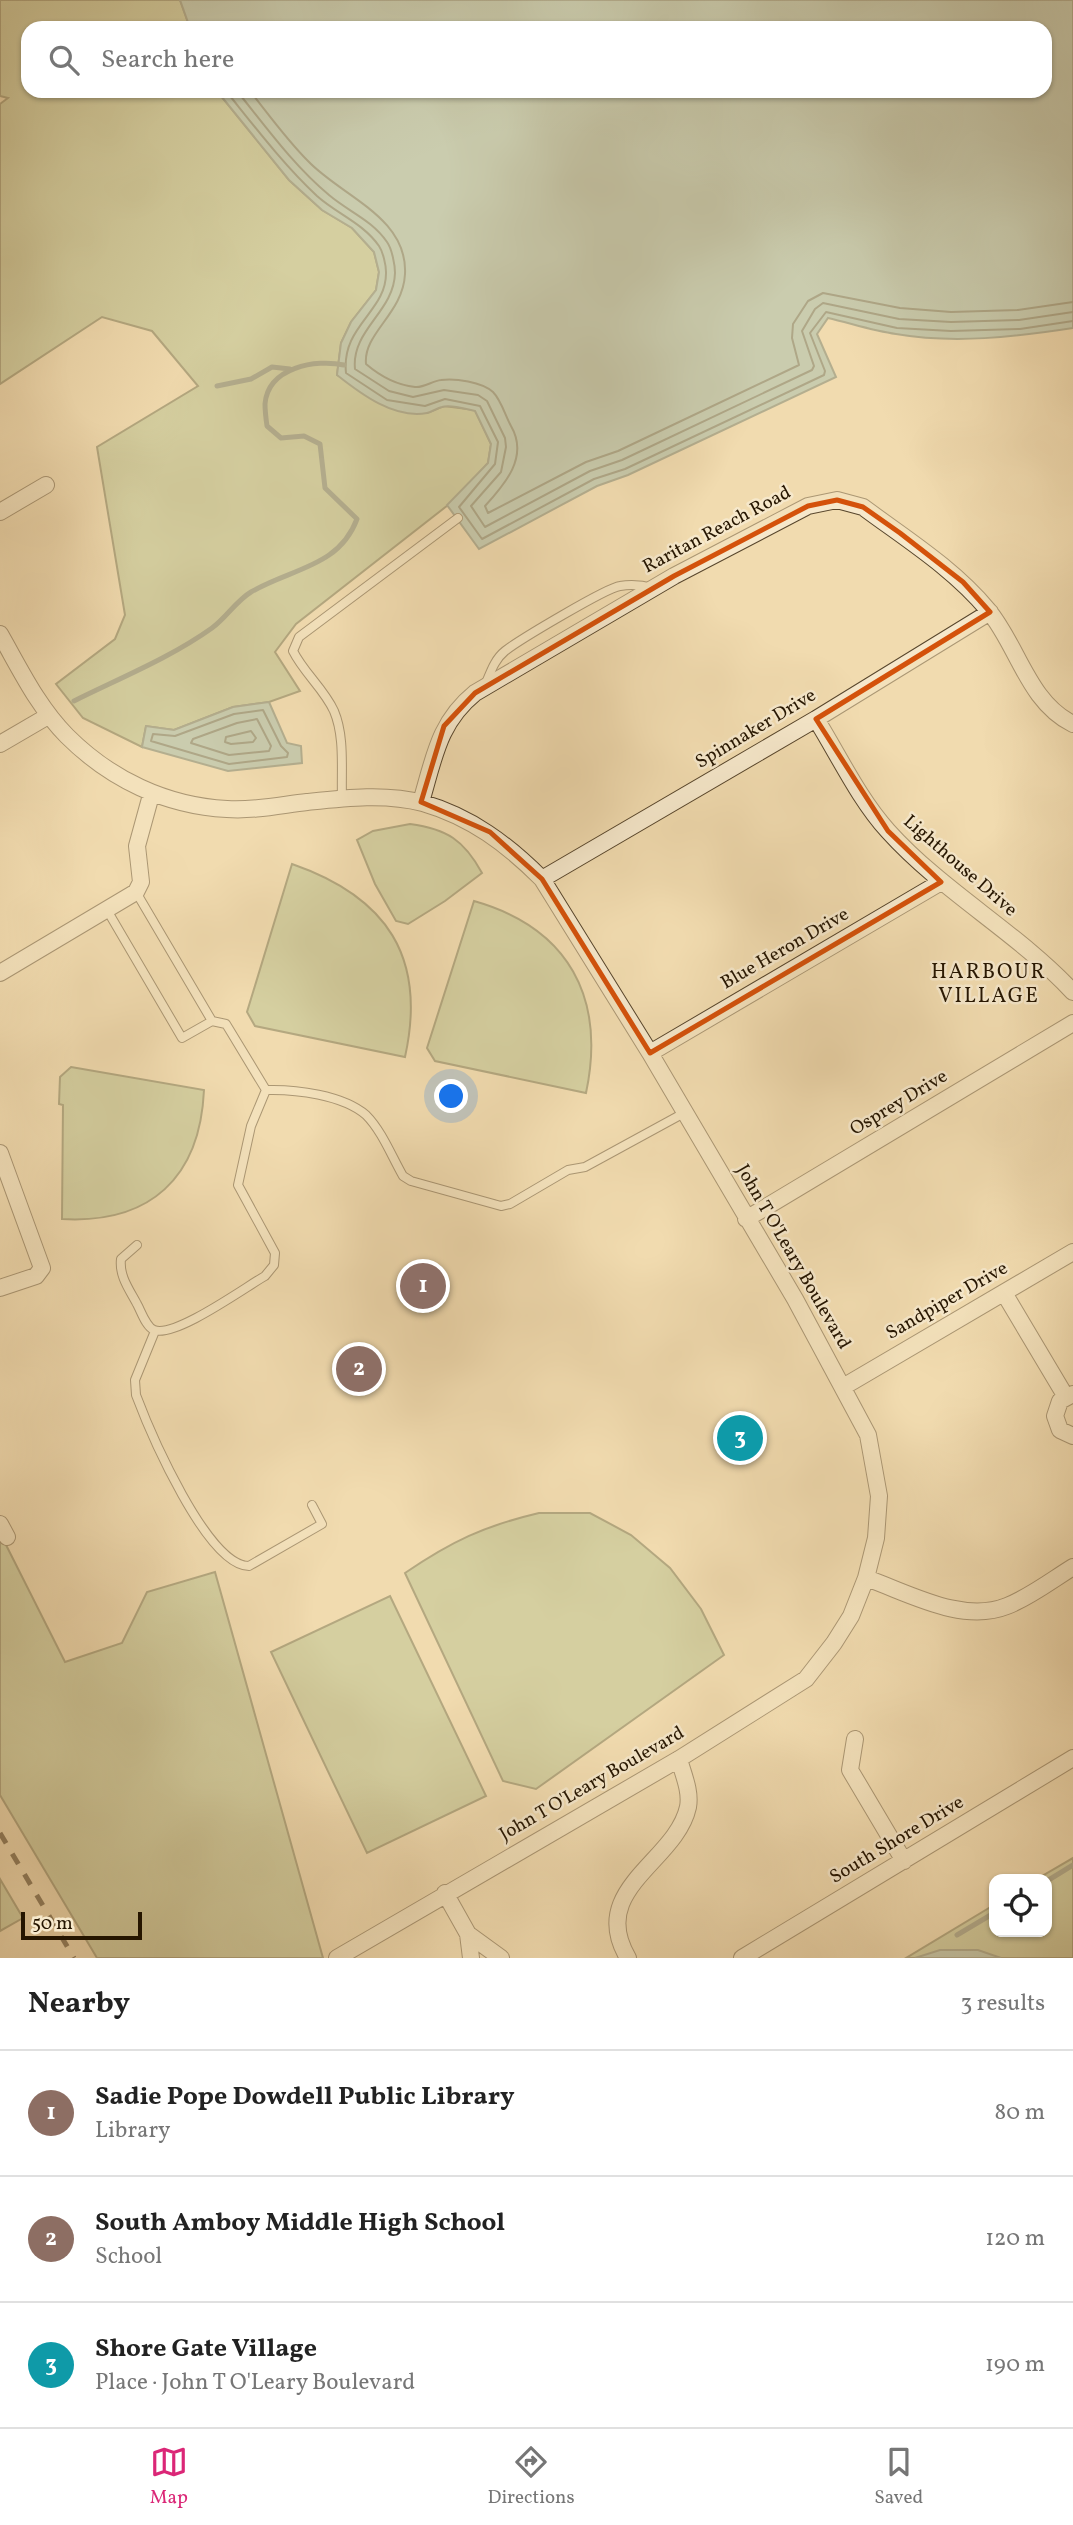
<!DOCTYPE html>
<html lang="en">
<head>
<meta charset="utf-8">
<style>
  body { margin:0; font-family:Vollkorn,serif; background:#f2f2f2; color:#222 }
  .controls { position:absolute; right:21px; bottom:21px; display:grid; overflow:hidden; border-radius:14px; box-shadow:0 2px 5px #0004 }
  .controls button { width:63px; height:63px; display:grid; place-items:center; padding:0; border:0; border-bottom:2px solid #e0e0e0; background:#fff; color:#222; font:35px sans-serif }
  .scale { position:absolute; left:21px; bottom:18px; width:121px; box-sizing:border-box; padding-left:7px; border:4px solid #251500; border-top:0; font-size:19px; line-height:24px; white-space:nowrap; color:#251500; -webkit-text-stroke:5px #f6e8cb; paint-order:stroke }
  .you { position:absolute; left:452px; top:1097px; width:24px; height:24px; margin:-18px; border:5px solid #fff; border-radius:50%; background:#1a73e8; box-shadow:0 0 0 10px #1a73e833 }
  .badge { display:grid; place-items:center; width:46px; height:46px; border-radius:50%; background:#db2777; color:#fff; font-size:23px; font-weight:700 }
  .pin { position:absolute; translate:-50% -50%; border:4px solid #fff; box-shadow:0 2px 7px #0006 }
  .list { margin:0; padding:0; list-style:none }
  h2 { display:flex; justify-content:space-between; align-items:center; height:91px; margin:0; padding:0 28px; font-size:30px }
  h2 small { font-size:23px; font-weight:400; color:#767676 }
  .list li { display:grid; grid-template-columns:46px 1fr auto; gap:21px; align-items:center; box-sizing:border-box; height:126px; padding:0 28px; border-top:2px solid #e0e0e0 }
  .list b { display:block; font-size:26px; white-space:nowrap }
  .list p { margin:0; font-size:23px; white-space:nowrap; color:#767676 }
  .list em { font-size:23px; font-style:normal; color:#767676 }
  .icon { flex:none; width:38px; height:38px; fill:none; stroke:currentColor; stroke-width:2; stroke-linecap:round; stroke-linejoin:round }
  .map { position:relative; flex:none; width:1073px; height:1958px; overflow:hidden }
  .search { position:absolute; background:#fff; box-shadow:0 2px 5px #0004; left:21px; right:21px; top:21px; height:77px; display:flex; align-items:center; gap:18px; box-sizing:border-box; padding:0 24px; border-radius:21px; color:#767676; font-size:26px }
  .sheet { height:469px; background:#fff }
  nav { display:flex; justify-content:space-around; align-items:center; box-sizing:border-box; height:98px; border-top:2px solid #e0e0e0; background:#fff; font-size:19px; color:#767676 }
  nav a { display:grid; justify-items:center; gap:4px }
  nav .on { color:#db2777 }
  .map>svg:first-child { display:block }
  .green { fill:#b4c18f; stroke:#6c6b48; stroke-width:2 }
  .water { fill:#9bbbae; stroke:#6c7968; stroke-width:2 }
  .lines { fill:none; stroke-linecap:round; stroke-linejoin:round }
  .shore { stroke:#606857; stroke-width:2 }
  .stream { stroke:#6c7968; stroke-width:5 }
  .service-casing { stroke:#58462c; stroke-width:10 }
  .minor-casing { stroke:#58462c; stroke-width:18 }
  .service { stroke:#f6e8cb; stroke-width:8 }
  .minor { stroke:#f6e8cb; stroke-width:16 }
  .rail { stroke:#251500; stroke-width:5; stroke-dasharray:12 12; stroke-linecap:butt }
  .marked { fill:none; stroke:#d4520b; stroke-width:5; stroke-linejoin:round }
  .labels { text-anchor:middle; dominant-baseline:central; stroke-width:5; stroke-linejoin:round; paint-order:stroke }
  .street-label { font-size:19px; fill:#251500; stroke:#f6e8cb }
  .neighbourhood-label { font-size:21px; letter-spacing:2px; fill:#251500; stroke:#f6e8cb }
</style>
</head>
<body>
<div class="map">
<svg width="1073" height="1958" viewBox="0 0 1073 1958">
  <rect width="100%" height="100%" fill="#f1dbaf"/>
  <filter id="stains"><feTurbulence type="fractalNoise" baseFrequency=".00286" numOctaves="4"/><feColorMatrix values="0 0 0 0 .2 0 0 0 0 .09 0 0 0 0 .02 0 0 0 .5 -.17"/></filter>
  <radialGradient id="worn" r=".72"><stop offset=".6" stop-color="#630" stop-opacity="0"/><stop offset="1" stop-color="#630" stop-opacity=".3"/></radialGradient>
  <path class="green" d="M0 0H180L190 28H28V91H217L289 180 322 210 352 228 374 252 379 272 376 290 351 322 341 343 337 375 412 413H427L444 406 475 410 491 444 488 463 457 498 296 624 275 652 300 691 269 702 233 707 174 730 146 726 142 747 83 718 56 684 115 639 125 615 97 447 198 386 152 331 102 317 0 384V104L8 98 0 96Z
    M410 824C447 829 464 840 482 873L445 901 408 924 396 921 375 884 357 840 373 831Z
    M292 864C387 897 427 957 405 1057L255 1026 247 1012Z
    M474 901C569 928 606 998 586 1093L435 1061 427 1048Z
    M71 1067 204 1090C200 1178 150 1224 62 1219L63 1105 59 1104 60 1077Z
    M539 1513H590L631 1535 670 1568 701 1609 724 1655 536 1789 503 1781 405 1573C452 1541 484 1526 539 1513Z
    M0 1533 65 1662 122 1643 147 1592 215 1572 323 1958H97L0 1795Z
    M390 1596 486 1796 367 1853 271 1652Z
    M1073 1858V1958H906L994 1905V1932H1047V1879H1037Z
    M0 1879 23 1918 0 1931Z"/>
  <path class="water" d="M180 0H1073V328C1015 337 954 344 896 334 873 331 850 323 828 318L817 334 836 377 628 475 597 486 479 549 447 505 488 463 491 444 475 411C465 409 451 404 442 407 437 408 432 412 427 413 394 419 361 394 337 375L341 343 351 322 376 290 379 272 374 252 352 228 322 210 289 180 217 91H1045V28H190Z
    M269 702 287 743 301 746 302 763 228 771 142 747 146 726 174 730 233 707Z
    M940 1950H978L1001 1958H915Z"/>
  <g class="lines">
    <path class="shore" d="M226 91C255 127 283 164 317 196 337 214 363 223 379 246 383 252 386 265 386 272 387 312 341 325 346 373L387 400 425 406 445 399 480 406 498 442 495 464 459 507 482 539 594 479 625 469 824 375 825 371 810 333 826 312 897 328 951 331 1020 329 1073 321
      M237 91C266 127 294 166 329 195 349 212 372 220 387 242 392 249 395 265 395 273 394 312 351 330 355 369L389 391 413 397 444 390 478 395 487 401 505 438 506 447 501 472 471 506 485 527 590 471 622 460 812 370 814 366 802 331 815 309 823 303 899 319 951 322 1019 320 1073 312
      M250 91C269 115 287 140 308 161 341 196 408 217 405 274 403 314 363 333 366 364 380 376 397 385 415 387 424 388 432 381 441 380 455 378 482 382 493 392 501 400 505 415 511 426 529 457 505 484 485 506L488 513 586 462 618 451 799 365 792 338 793 324 808 301 823 293 900 308 951 312 1018 310 1073 302
      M263 710 281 746 288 753 287 757 229 764 151 741 153 734 175 736 234 714Z
      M257 719 271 746 269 751 229 755 191 743 193 739 237 723Z
      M251 731 256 738 253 742 231 744 225 742 226 737Z"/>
    <path class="stream" d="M217 386 251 379 272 367 290 369
      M74 701C120 678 170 658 212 628 226 618 236 601 251 592 292 568 339 567 357 519L325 488 320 444 304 436 281 438 267 426C266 419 265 411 265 404 268 367 316 359 344 365
      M1047 1881 1073 1865
      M957 1935 994 1913"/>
    <g class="service-casing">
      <path id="service" d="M486 683C491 671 495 659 505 651 519 640 606 588 620 586 632 584 642 585 653 588
        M342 798C341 769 345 737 334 711 324 689 304 673 293 651L299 637 458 518
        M136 892 212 1021 226 1024 266 1090
        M107 910 182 1038 212 1021
        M266 1090C295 1089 343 1095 366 1115 382 1131 392 1157 403 1176L411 1181 501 1206 510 1204 568 1170 585 1167 684 1113
        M137 1245 121 1259C119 1276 129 1289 137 1304 141 1311 146 1327 154 1330 175 1338 244 1288 265 1276L274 1265 275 1253 238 1185 251 1126 266 1090
        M155 1331 135 1380 136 1395C150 1432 207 1566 249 1566L322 1524 312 1505"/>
    </g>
    <g class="minor-casing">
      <path id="minor" d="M0 512 46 485
        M0 634C20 669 38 707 67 736 110 779 166 806 227 809 253 811 281 805 307 802 344 798 386 793 423 803 471 817 507 844 542 879L650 1053 795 1299 868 1435 879 1496 876 1538 866 1578 851 1616 834 1643 806 1679 679 1759 337 1958
        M816 719C839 756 859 799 888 831 943 892 1017 932 1073 992
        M0 744 48 716
        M421 802C434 759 438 723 475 693L674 576 808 506 837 500 863 507C906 539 953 568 988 610 1018 646 1028 702 1073 724
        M542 879 816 719 990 612
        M0 973 136 892 141 882 137 846 151 795
        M650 1053 941 882
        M0 1153 42 1268 36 1276 0 1288
        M746 1219 1073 1023
        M1004 1293 1066 1397
        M843 1387 1073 1252
        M1073 1394 1060 1401 1055 1416 1060 1430 1073 1436
        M0 1524 7 1537
        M866 1578C909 1593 962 1624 1007 1606 1030 1597 1052 1580 1073 1567
        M855 1739 850 1770 904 1861
        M445 1893 468 1934 471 1958
        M468 1934 501 1958
        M628 1958C587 1889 676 1862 688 1807 691 1791 683 1774 679 1759
        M742 1958 1073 1758"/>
    </g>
    <use href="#service" class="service"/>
    <use href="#minor" class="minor"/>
    <path class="rail" d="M0 1833 74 1958"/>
  </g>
  <path d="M0 0H1073V1958H0ZM837 500 863 507 900 533 963 582 990 612 816 719 888 831 941 882 650 1053 542 879 490 832 421 802 444 726 475 693 674 576 808 506Z" fill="#f1dbaf" fill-opacity=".55" fill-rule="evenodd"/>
  <path class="marked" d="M837 500 863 507 900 533 963 582 990 612 816 719 888 831 941 882 650 1053 542 879 490 832 421 802 444 726 475 693 674 576 808 506Z"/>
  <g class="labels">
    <g class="street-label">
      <text transform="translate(717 530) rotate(-28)">Raritan Reach Road</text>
      <text transform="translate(756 729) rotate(-31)">Spinnaker Drive</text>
      <text transform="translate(960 866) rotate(41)">Lighthouse Drive</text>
      <text transform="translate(785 949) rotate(-30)">Blue Heron Drive</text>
      <text transform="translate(899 1103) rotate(-31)">Osprey Drive</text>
      <text transform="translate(793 1257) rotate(60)">John T O'Leary Boulevard</text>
      <text transform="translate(947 1301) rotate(-30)">Sandpiper Drive</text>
      <text transform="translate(592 1784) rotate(-30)">John T O'Leary Boulevard</text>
      <text transform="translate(897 1840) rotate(-31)">South Shore Drive</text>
    </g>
    <g class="neighbourhood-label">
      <text x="989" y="972">HARBOUR<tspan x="989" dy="24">VILLAGE</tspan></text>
    </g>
  </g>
  <rect width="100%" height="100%" filter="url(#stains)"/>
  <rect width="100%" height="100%" fill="url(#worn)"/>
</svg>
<div class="controls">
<button><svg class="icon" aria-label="locate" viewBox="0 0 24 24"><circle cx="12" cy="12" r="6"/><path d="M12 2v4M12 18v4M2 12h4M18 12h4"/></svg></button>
</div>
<div class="scale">50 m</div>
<div class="you"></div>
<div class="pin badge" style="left:423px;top:1286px;background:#8d6e63">1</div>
<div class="pin badge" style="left:359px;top:1369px;background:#8d6e63">2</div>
<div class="pin badge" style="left:740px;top:1438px;background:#0f9aa8">3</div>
<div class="search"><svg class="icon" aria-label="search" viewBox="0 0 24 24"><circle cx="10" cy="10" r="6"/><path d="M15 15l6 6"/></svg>Search here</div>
</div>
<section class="sheet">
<h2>Nearby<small>3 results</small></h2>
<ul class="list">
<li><span class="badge" style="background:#8d6e63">1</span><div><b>Sadie Pope Dowdell Public Library</b><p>Library</p></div><em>80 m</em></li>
<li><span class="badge" style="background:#8d6e63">2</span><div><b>South Amboy Middle High School</b><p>School</p></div><em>120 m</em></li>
<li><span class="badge" style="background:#0f9aa8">3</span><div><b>Shore Gate Village</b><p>Place · John T O'Leary Boulevard</p></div><em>190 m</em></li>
</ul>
</section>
<nav>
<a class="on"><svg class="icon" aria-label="map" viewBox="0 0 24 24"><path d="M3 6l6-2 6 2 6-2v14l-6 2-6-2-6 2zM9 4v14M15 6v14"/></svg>Map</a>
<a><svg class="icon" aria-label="directions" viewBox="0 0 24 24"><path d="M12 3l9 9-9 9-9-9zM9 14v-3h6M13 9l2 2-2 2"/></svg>Directions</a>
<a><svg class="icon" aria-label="saved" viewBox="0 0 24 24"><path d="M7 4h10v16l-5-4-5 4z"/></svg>Saved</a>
</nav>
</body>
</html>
